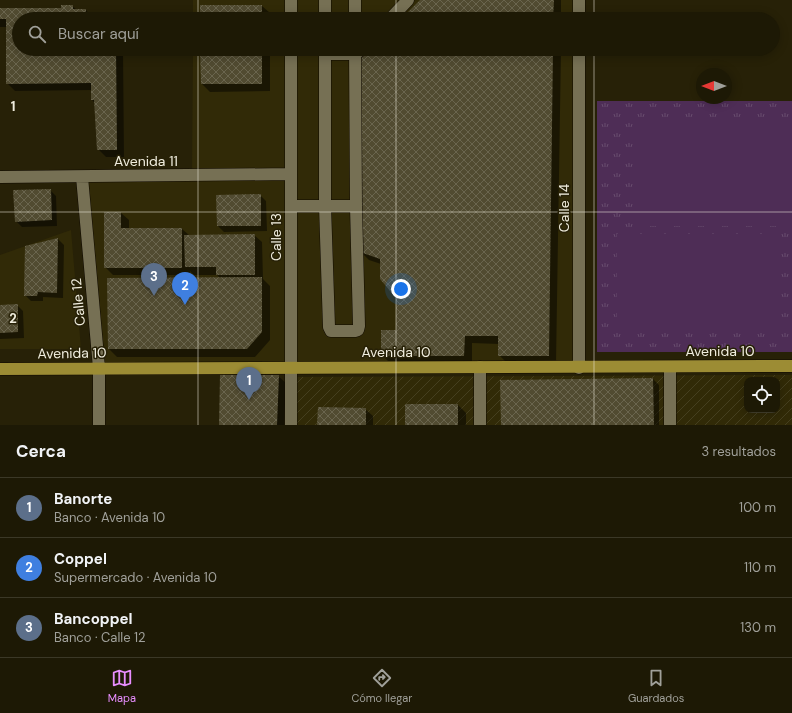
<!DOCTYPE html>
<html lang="es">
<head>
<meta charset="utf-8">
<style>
  body { margin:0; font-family:"DM Sans",sans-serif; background:#2a2613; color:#f1f3f6 }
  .controls { position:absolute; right:12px; bottom:12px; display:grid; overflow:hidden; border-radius:8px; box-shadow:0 2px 10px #0003 }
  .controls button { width:36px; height:36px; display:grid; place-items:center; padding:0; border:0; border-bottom:1px solid #3b3827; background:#1d1905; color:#f1f3f6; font:20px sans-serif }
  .compass { position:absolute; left:696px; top:68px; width:36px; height:36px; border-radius:50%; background:#1d1905; box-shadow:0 2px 10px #0003; rotate:270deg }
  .you { position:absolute; left:401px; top:289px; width:14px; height:14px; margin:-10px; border:3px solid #fff; border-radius:50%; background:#1a73e8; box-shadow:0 0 0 6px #1a73e833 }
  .badge { display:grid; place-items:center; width:26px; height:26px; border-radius:50%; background:#e88eff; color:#fff; font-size:13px; font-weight:700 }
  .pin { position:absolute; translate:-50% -33px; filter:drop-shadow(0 1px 2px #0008) }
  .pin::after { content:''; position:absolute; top:21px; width:14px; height:12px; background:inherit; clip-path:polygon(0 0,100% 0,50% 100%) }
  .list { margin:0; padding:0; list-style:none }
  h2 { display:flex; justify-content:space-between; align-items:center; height:52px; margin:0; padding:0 16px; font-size:17px }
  h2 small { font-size:13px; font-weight:400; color:#a0a09a }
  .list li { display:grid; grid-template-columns:26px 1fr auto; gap:12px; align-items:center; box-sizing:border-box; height:60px; padding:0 16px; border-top:1px solid #3b3827 }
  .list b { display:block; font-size:15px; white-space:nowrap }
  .list p { margin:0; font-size:13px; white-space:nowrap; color:#a0a09a }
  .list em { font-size:13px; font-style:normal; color:#a0a09a }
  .icon { flex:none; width:22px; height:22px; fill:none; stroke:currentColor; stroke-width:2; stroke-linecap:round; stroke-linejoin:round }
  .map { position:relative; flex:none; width:792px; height:425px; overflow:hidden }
  .search { position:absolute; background:#1d1905; box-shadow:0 2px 10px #0003; left:12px; right:12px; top:12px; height:44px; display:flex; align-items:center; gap:10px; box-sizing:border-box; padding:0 14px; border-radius:22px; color:#a0a09a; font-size:15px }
  .sheet { height:232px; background:#1d1905 }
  nav { display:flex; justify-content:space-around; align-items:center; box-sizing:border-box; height:56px; border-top:1px solid #3b3827; background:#1d1905; font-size:11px; color:#a0a09a }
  nav a { display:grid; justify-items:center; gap:2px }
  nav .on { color:#e88eff }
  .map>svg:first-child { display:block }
  .built { fill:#312a07 }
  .industrial { fill:url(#industrial-furrows); fill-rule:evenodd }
  .park { fill:url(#park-tufts) }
  .pitch { fill:#4e2d56 }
  .shadow { fill:#0007 }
  .building { fill:url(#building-cross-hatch) }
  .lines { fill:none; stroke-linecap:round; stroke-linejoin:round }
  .minor-casing { stroke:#100a00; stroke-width:13 }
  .major-casing { stroke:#100a00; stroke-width:13 }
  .minor { stroke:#767054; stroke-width:12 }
  .major { stroke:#9c8c34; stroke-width:12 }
  .grid { fill:none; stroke:#f0edde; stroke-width:1; stroke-opacity:0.55 }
  .labels { text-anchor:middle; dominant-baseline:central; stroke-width:3; stroke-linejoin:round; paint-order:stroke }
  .street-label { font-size:14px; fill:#f0edde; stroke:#272107 }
  .grid-label { font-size:13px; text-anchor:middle; font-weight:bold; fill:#f0edde; stroke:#272107; stroke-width:3; stroke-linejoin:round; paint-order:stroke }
</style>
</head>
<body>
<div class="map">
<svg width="792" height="425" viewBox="0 0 792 425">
  <defs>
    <pattern id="industrial-furrows" width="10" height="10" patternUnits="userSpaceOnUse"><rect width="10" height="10" fill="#312a07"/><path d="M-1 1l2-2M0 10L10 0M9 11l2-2" fill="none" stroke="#453f1f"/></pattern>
    <pattern id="park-tufts" width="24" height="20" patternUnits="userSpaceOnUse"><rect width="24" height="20" fill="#4e2d56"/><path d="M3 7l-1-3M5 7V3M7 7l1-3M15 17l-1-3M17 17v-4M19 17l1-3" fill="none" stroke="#684c6e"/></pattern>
    <pattern id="building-cross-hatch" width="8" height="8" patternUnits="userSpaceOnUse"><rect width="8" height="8" fill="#514b31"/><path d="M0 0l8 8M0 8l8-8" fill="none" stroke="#6a654e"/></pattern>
  </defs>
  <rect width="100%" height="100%" fill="#272107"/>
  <path class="built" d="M193 0H579V19H193Z
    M193 49H579V368H99L82 177 192 176Z
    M71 230 81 349H0V255Z"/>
  <path class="industrial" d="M792 375V425H297L296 377ZM747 380H777V410H747Z"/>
  <path class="park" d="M597 101H792V352H597Z"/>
  <path class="pitch" d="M636 119H792V226H636Z
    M617 234H781V332H617Z"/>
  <path class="shadow" d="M421 0H561V19H402Z
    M72 6 77 10H86L93 19H19V49H121L123 51 124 157H106L98 149 95 103 92 100V90L15 91 7 83V27H0V9H62Z
    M262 6 270 13V19H201Z
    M201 49H270V91L210 92 202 84Z
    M371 49H561L556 364 507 363 499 355V344L472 343V364L390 363 382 355 397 331V298L381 264 369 260 361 252Z
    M50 190 56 196 57 226 22 227 16 221Z
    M260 195 266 201 267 231 224 232 218 226 217 196Z
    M121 213 129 220V229H182L189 235H254L262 242 263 279 270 286V340L255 357H117L109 349 220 278 217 275H194L190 271V275H113L105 267Z
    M58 239 64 245 63 298 43 297V301H31L25 295 26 247Z
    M17 305 23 311 24 338 0 339V306Z
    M278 376 286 383 284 425H220Z
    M653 379 659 385V425H502Z
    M406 405H458L466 413V425H406Z
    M365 409 373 416V425H318Z"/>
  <path class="building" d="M420 0H554L553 19H401Z
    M61 5H73V9H86V19H19V49H116L117 150H97L94 100H91V83L6 84V19H0V8H61Z
    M200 5H262V19H200Z
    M200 49H262V84H201Z
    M370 49H553L549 356H498V336H465L464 356H381V330H396V298L380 279V259L360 252 359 60Z
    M51 189 52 220 15 222 13 190Z
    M261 194V226H217L216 195Z
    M104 212H121V228H182V268H104Z
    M255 234V275H216V267H185L184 235Z
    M58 238 57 293 38 292 37 296H24L25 246Z
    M262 277V332L247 349H108L107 278Z
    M18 304V332L0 333V305Z
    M220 375H279L277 425H219Z
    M653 378 654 425H501L500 380Z
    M405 404H458V425H405Z
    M318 407 366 408V425H317Z"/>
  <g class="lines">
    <g class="minor-casing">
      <path id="minor" d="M291 0V19
        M325 0V19
        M355 0V19
        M579 0V19
        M390 19 408 0
        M325 49V206L329 327 331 331H355L358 330 359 326 356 206 355 49
        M579 49V368
        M325 54H355L361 50
        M0 177 291 174
        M82 177 99 368V425
        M291 206H356
        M480 367V425
        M670 367V425
        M291 425V49"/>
    </g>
    <g class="major-casing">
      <path id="major" d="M0 369 792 366"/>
    </g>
    <use href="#minor" class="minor"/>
    <use href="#major" class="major"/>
  </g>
  <path class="grid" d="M198 0V19M396 0V19M594 0V19M198 49V425M396 49V425M594 49V425M0 212H792"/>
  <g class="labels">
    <g class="street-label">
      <text x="146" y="161">Avenida 11</text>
      <text transform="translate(564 208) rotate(-90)">Calle 14</text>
      <text transform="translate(276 237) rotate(-90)">Calle 13</text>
      <text transform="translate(78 302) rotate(-95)">Calle 12</text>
      <text x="720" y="351">Avenida 10</text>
      <text x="396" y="352">Avenida 10</text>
      <text transform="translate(72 353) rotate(-1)">Avenida 10</text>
    </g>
  </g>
  <g class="grid-label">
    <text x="13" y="111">1</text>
    <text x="13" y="323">2</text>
  </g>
</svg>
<div class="controls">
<button><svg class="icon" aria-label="locate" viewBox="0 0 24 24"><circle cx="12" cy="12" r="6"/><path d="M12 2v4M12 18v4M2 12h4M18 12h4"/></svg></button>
</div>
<svg class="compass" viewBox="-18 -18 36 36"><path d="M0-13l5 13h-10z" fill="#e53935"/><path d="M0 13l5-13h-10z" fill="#a0a09a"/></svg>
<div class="you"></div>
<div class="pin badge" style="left:249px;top:400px;background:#5c6f8a">1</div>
<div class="pin badge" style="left:185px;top:305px;background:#3f7fe0">2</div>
<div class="pin badge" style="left:154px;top:296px;background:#5c6f8a">3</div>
<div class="search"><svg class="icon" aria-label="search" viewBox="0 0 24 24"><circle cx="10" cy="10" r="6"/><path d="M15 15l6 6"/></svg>Buscar aquí</div>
</div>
<section class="sheet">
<h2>Cerca<small>3 resultados</small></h2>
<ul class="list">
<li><span class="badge" style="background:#5c6f8a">1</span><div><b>Banorte</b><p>Banco · Avenida 10</p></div><em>100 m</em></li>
<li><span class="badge" style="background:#3f7fe0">2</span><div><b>Coppel</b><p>Supermercado · Avenida 10</p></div><em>110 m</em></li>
<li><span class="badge" style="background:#5c6f8a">3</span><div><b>Bancoppel</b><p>Banco · Calle 12</p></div><em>130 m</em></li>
</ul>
</section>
<nav>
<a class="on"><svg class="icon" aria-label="map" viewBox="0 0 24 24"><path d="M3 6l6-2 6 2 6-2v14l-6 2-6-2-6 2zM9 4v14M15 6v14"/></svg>Mapa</a>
<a><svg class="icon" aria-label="directions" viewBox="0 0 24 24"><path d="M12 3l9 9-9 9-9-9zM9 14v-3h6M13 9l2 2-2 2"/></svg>Cómo llegar</a>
<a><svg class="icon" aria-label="saved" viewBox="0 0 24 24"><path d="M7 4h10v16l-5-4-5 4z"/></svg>Guardados</a>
</nav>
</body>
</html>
